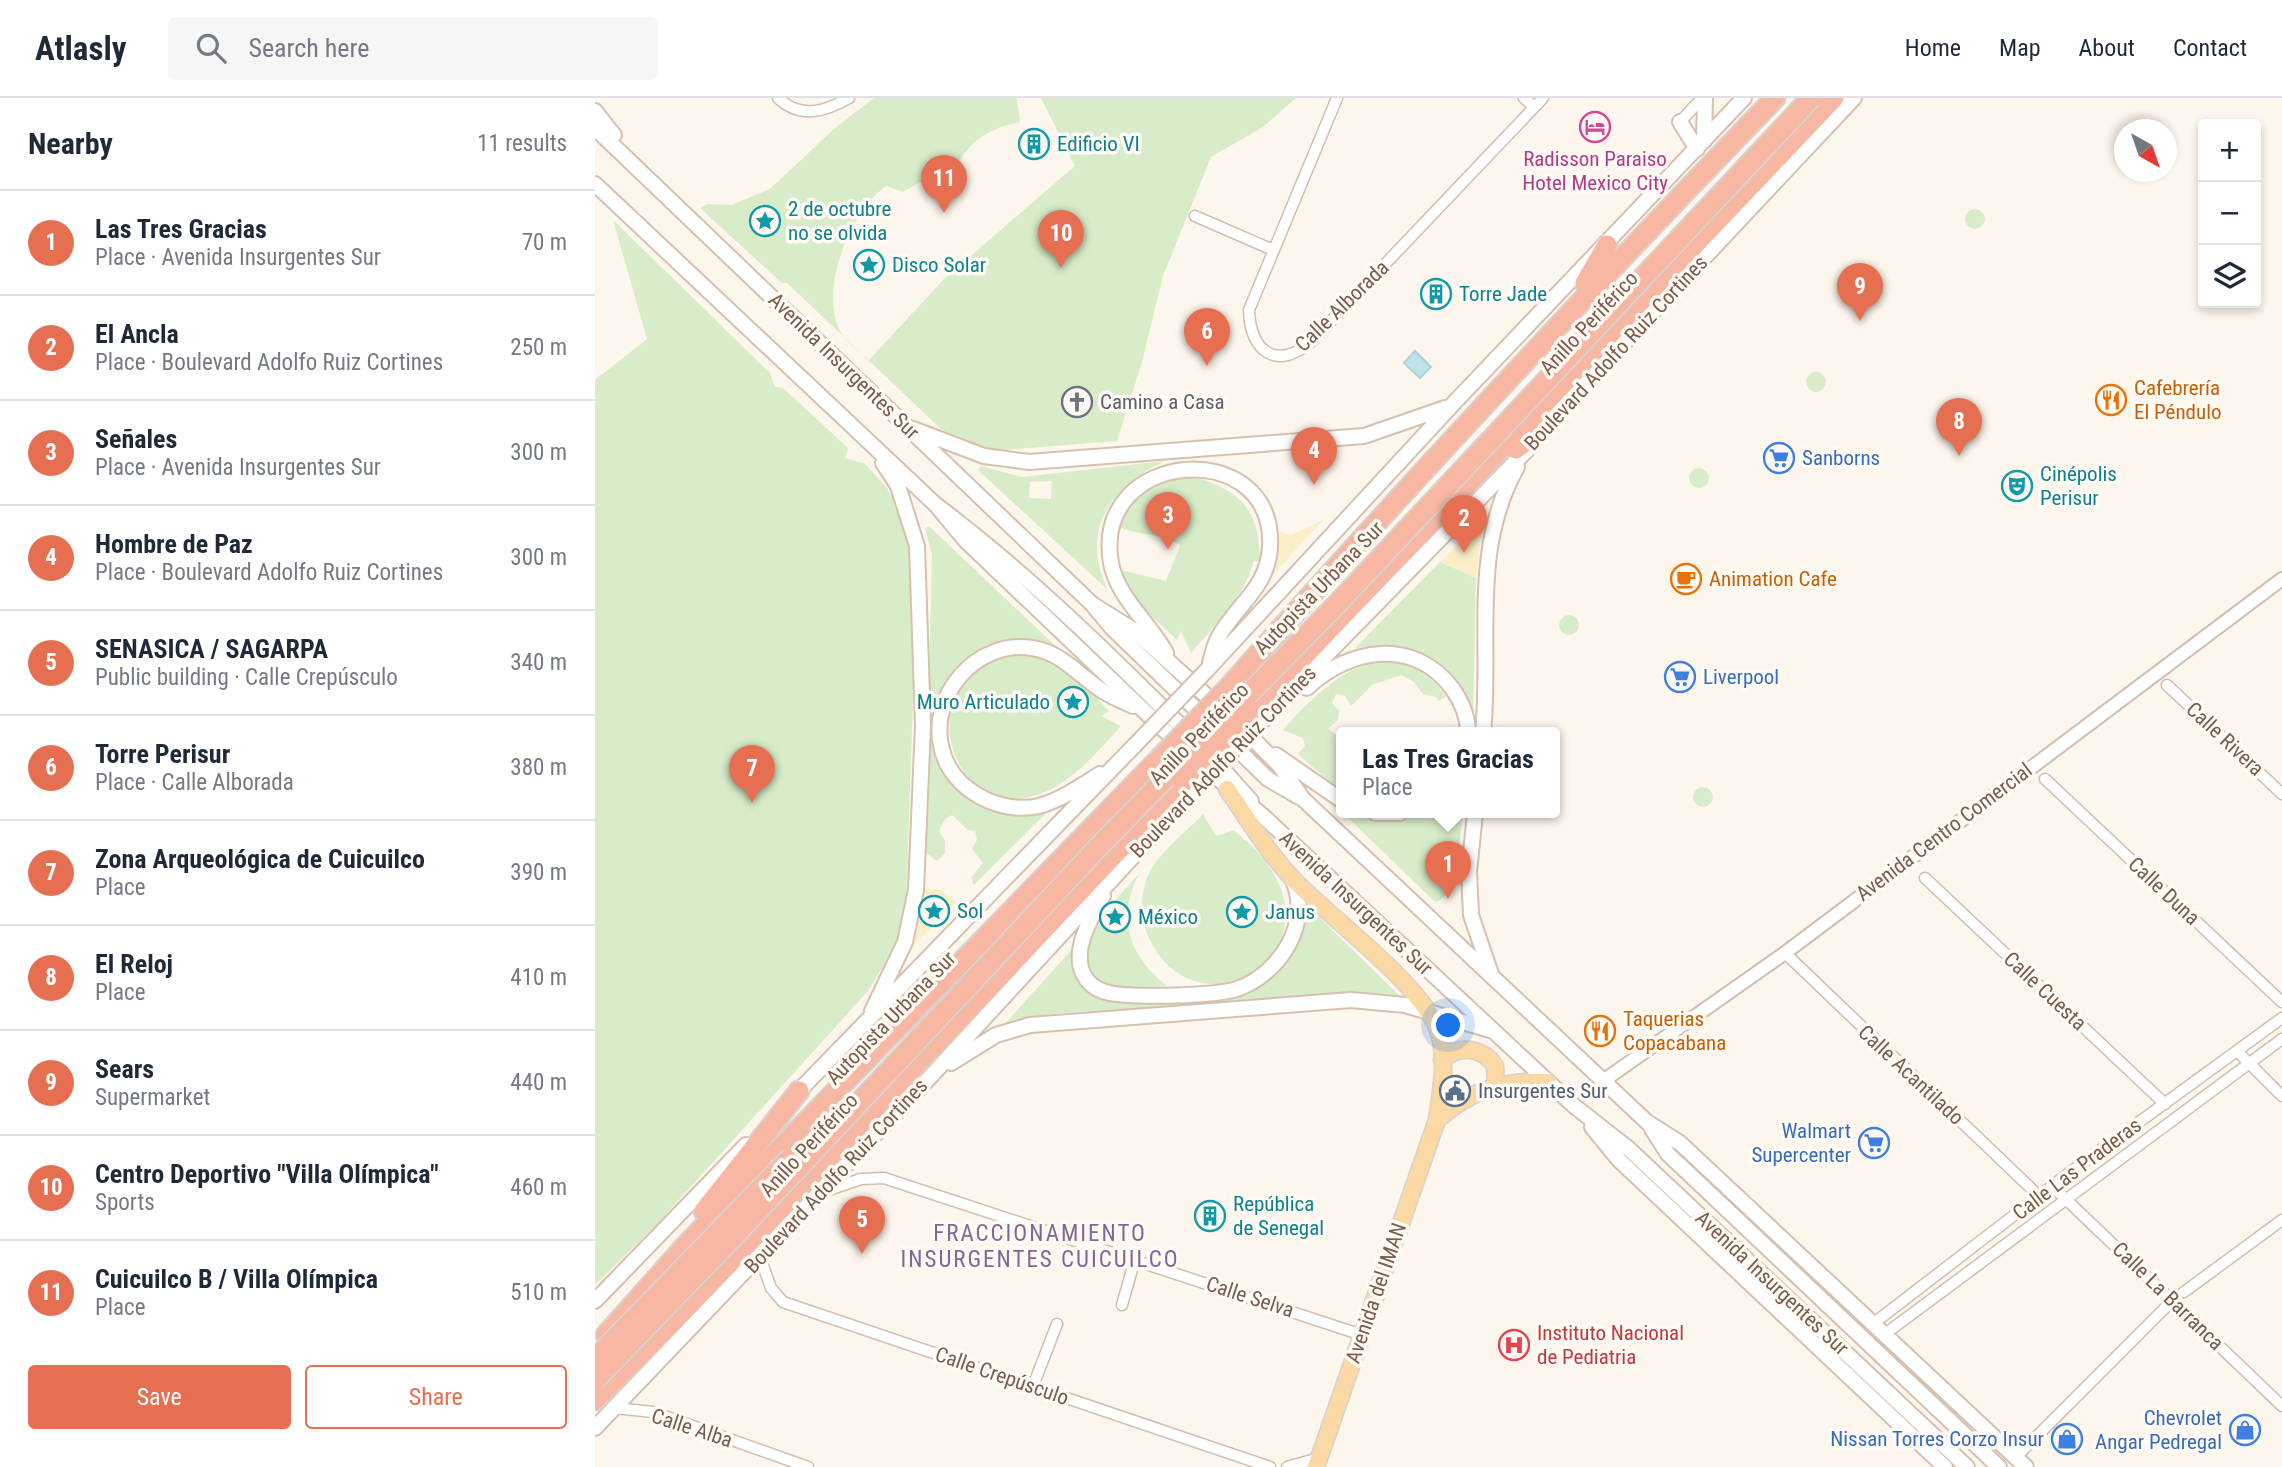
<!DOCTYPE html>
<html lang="en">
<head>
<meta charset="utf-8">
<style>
  body { margin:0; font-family:"Roboto Condensed",sans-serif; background:#f6f6f7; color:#1f2937 }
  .controls { position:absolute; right:21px; top:21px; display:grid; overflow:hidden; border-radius:7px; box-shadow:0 4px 10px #0003 }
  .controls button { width:63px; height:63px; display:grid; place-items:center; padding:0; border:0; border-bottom:2px solid #e0e1e3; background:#fff; color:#1f2937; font:35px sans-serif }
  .compass { position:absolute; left:1519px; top:21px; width:63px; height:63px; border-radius:50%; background:#fff; box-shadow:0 4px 10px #0003; rotate:140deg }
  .you { position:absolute; left:854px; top:928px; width:24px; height:24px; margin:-18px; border:5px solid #fff; border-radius:50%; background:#1a73e8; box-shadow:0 0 0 10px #1a73e833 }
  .badge { display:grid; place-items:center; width:46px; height:46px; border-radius:50%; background:#e76f51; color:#fff; font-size:23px; font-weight:700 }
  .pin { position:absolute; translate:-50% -58px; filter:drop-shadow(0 2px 4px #0008) }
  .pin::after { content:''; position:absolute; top:37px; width:24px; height:21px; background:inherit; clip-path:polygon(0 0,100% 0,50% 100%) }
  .popup { position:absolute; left:741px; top:629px; width:224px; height:91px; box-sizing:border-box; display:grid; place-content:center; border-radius:7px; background:#fff; filter:drop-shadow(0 2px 5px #0005); font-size:23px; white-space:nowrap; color:#747a83 }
  .popup b { font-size:26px; color:#1f2937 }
  .popup::after { content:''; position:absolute; left:50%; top:100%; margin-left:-14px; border:14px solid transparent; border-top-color:#fff }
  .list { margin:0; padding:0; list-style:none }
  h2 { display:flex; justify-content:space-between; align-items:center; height:91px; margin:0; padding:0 28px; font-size:30px }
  h2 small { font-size:23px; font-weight:400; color:#747a83 }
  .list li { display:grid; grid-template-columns:46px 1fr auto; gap:21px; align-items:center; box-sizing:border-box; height:105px; padding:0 28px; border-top:2px solid #e0e1e3 }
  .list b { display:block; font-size:26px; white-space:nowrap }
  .list p { margin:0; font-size:23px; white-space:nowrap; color:#747a83 }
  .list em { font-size:23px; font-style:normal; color:#747a83 }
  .actions { display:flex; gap:14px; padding:21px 28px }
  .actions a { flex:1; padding:16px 0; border:2px solid #e76f51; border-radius:7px; text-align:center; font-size:24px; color:#e76f51 }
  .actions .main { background:#e76f51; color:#fff }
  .icon { flex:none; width:38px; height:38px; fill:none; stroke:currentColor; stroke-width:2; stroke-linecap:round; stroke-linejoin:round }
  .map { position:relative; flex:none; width:1687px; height:1369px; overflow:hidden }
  header { display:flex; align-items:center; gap:42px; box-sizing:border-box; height:98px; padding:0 35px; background:#fff; border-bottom:2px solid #e0e1e3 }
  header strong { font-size:33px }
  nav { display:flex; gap:38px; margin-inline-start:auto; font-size:24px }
  .search { width:490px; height:63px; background:#f6f6f7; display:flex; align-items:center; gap:18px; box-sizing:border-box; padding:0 24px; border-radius:7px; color:#747a83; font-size:26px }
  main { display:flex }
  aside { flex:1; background:#fff }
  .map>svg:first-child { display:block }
  .green { fill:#d8ecc9; fill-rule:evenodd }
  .sand { fill:#fcefc7 }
  .water { fill:#bfe3e8; stroke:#a5d3da; stroke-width:2 }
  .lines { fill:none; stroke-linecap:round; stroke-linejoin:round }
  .minor-casing { stroke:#d1beb0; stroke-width:13 }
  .tertiary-casing { stroke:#d1beb0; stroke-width:16 }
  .secondary-casing { stroke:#d6c0b0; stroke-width:18 }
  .primary-casing { stroke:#dad1cd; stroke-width:19 }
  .motorway-casing { stroke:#dad1cd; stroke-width:23 }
  .minor { stroke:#fff; stroke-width:10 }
  .tertiary { stroke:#fff; stroke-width:12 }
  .secondary { stroke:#fff; stroke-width:14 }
  .primary { stroke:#fbd9a5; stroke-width:16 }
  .motorway { stroke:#f7b7a3; stroke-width:19 }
  .secondary-bridge-casing { stroke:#d6c0b0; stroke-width:18; stroke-linecap:butt }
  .motorway-bridge-casing { stroke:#dad1cd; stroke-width:23; stroke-linecap:butt }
  .secondary-bridge { stroke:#fff; stroke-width:14 }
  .motorway-bridge { stroke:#f7b7a3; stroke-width:19 }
  .labels { text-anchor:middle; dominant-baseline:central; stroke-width:7; stroke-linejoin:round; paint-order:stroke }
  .culture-label { font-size:21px; fill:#0d838f; stroke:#fffaf3; text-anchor:start }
  .hotel-label { font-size:21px; fill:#b23c85; stroke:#fffaf3 }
  .street-label { font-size:21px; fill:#7a5c4d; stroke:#fffaf3 }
  .food-label { font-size:21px; fill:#c56008; stroke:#fffaf3; text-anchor:start }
  .worship-label { font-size:21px; fill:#5b616d; stroke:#fffaf3; text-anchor:start }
  .shop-label { font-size:21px; fill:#366cbe; stroke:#fffaf3; text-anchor:end }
  .service-label { font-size:21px; fill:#4e5e75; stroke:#fffaf3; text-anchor:start }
  .health-label { font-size:21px; fill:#be3a42; stroke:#fffaf3; text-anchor:start }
  .neighbourhood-label { font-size:23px; letter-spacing:2px; fill:#846695; stroke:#fffaf3 }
</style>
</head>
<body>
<header>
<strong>Atlasly</strong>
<div class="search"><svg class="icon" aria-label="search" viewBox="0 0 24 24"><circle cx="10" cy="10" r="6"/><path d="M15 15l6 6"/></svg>Search here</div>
<nav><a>Home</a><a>Map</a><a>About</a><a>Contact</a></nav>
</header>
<main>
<aside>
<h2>Nearby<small>11 results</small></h2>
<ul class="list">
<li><span class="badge">1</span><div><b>Las Tres Gracias</b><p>Place · Avenida Insurgentes Sur</p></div><em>70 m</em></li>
<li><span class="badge">2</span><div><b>El Ancla</b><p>Place · Boulevard Adolfo Ruiz Cortines</p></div><em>250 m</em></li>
<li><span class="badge">3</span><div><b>Señales</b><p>Place · Avenida Insurgentes Sur</p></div><em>300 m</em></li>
<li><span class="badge">4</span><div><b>Hombre de Paz</b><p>Place · Boulevard Adolfo Ruiz Cortines</p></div><em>300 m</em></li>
<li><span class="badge">5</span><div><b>SENASICA / SAGARPA</b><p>Public building · Calle Crepúsculo</p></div><em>340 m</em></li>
<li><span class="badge">6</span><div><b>Torre Perisur</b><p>Place · Calle Alborada</p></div><em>380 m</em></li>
<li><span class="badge">7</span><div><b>Zona Arqueológica de Cuicuilco</b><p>Place</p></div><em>390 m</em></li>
<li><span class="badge">8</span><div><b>El Reloj</b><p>Place</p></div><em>410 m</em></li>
<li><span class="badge">9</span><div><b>Sears</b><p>Supermarket</p></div><em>440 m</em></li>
<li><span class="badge">10</span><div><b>Centro Deportivo &quot;Villa Olímpica&quot;</b><p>Sports</p></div><em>460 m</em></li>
<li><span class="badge">11</span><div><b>Cuicuilco B / Villa Olímpica</b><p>Place</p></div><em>510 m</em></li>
</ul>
<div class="actions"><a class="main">Save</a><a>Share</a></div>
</aside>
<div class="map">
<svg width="1687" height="1369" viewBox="0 0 1687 1369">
  <rect width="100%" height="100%" fill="#fdf6ec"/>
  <path class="green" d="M279 0H422L425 24C381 33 369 51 349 90L325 84 308 94 291 88C255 114 225 189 244 231 249 243 265 254 274 262L350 180 480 68 446 0H701L668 29 616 59 568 178 547 264 522 343 396 353 347 332 192 185H187L105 110 112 106 136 107 175 91 240 30Z
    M1370 121a10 10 0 1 1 20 0a10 10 0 1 1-20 0Z
    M18 122 175 275 180 289 188 290 253 350 250 360 270 366 292 390 305 412 314 439 318 468V603L311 808 303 844 273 893 63 1125 0 1187V282L52 241Z
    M1211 284a10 10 0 1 1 20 0a10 10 0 1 1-20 0Z
    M570 363C515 388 484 434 513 492L383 372 386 368 427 379ZM457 383 456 401 434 400 435 384Z
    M1094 380a10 10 0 1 1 20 0a10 10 0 1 1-20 0Z
    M594 378C643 390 665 410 665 463H659C649 500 621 526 596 555L586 533 582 542 552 514 521 471 571 483 585 447C567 435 545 438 524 429 532 396 564 382 594 378Z
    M334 428 470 557C452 550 433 541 413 542 398 543 386 549 374 558 316 602 328 696 402 714 420 718 438 714 455 711L379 787 376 780 388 765 377 751 382 742 380 733 373 732 357 717 350 721 344 733 350 743V755L342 763 330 754 337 457 330 430Z
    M845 464 881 480 878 626C872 612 867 598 860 585 840 550 795 542 759 551Z
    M964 527a10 10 0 1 1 20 0a10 10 0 1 1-20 0Z
    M431 555C469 563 488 586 514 613L506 618 526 628C503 653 478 684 445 696 352 731 305 567 431 555Z
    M780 563C811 562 833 573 851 598L844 603 841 599 828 596 819 584 806 577 777 587 756 608 750 598 741 596 737 605 744 613 743 622 733 631 746 640V694L703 656 710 648 708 640 688 632C714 602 740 576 780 563Z
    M1098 699a10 10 0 1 1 20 0a10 10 0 1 1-20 0Z
    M748 715 784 723H802L830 715H868L860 790 842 804 838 802Z
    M608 716 621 738 639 732C651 743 664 753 673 767 740 860 599 941 553 838 545 820 545 794 554 775 566 753 591 734 608 716Z
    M544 776C521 819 534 859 572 888 553 888 530 892 513 886 458 867 525 796 544 776Z
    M719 814 808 901 770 896 466 915 438 918 407 929 480 848 499 895C574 900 693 926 708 821Z"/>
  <path class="sand" d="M728 422 675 480 672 477 678 432 696 437Z
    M880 429 886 434 881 480 845 464Z
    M329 789 348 793 361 804 319 847Z"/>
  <path class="water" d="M820 253 836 269 825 280 809 265Z"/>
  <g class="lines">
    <g class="minor-casing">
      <path id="minor" d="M183 0C205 21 230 14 254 0
        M742 0 654 212C655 255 683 273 717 243L948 0
        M929 0 939 9
        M1085 24 1107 0
        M600 118 678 152
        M1572 587 1687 696
        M1450 681 1687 904
        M1330 780 1570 1006
        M1190 855 1444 1098
        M1642 953 1687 998
        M1457 1088 1687 1308
        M228 1094 266 1081 289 1080 767 1237
        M165 1159 176 1190 188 1204 675 1369
        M1589 1194 1687 1122
        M527 1207 540 1161
        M1279 1225 1474 1075 1687 920
        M1290 1236 1687 941
        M438 1288 462 1226
        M20 1310 58 1314 213 1369
        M1421 1359 1578 1202
        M692 1369 724 1360"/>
    </g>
    <g class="tertiary-casing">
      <path id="tertiary" d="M1008 983 1190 855 1687 481"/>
    </g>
    <g class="secondary-casing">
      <path id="secondary" d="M0 13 19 37
        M1085 24 1102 51
        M0 30 497 506 517 530 613 623
        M1109 43 1110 0
        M0 86 341 407C433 476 516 558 597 639
        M318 331 389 358 434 364 769 338 850 310
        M341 407 371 443 587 649
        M497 506 540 533 626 611
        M571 555C555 525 522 499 516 465 496 350 681 337 675 449 673 490 641 507 623 540 619 548 617 557 615 565
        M613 571 858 306 1149 0
        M712 590C754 550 818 539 857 590 867 604 873 618 873 635
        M667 623 932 352 953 326 1259 0
        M646 629 685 668 708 701 1052 1024 1085 1045 1431 1369
        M888 635C897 543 875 453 922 369
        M633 642 673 681 704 699
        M681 657 746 702
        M616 658 656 703
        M607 667 668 718 978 1007 1034 1051 1372 1369
        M505 676C486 688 466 702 444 708 405 717 357 692 347 652 332 598 382 541 437 550 467 554 485 579 509 594 518 599 528 604 538 608
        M780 715H805
        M880 715 874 774 876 817 896 876
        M508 798C495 822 473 857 492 882 497 889 507 894 515 895 539 900 619 898 642 891 685 876 718 824 697 780
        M277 913 310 844 321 792 328 627 322 448 303 388 288 365
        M356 965 401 937 435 927 756 902 810 907 895 932
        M197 1000 540 647
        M997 1029 1024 1062 1350 1369
        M1057 1031 1073 1056 1404 1369
        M0 1203 151 1047
        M0 1330 337 977 602 689"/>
    </g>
    <g class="primary-casing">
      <path id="primary" d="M632 691C653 721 673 755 699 782 734 819 827 887 843 932 853 961 846 992 842 1022L721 1369
        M847 962C864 946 887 949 900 968L901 988
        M842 1022C876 992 908 982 953 984"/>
    </g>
    <g class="motorway-casing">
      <path id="motorway" d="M990 185 1012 147
        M921 351 953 326
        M633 590C811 389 994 193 1180 0
        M657 613 1239 0
        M109 1113 204 993
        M11 1237 93 1145 563 662
        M0 1302 100 1201 587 685"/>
    </g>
    <use href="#minor" class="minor"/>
    <use href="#tertiary" class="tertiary"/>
    <use href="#secondary" class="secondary"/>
    <use href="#primary" class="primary"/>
    <use href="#motorway" class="motorway"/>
    <g class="secondary-bridge-casing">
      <path id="secondary-bridge" d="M540 647 613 571
        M602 689 667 623"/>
    </g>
    <g class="motorway-bridge-casing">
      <path id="motorway-bridge" d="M563 662 633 590
        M587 685 657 613
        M0 1261 196 1059
        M0 1282 142 1135 509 743 743 505 1216 0"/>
    </g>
    <use href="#secondary-bridge" class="secondary-bridge"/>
    <use href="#motorway-bridge" class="motorway-bridge"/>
  </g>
  <defs>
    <g id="hotel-ring" transform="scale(1.575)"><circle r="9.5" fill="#fffaf3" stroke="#d1479c" stroke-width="1.5"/><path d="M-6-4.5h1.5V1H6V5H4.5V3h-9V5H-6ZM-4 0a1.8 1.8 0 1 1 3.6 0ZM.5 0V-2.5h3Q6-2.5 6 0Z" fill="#d1479c"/></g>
    <g id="building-ring" transform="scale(1.575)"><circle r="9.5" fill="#fffaf3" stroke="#0f9aa8" stroke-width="1.5"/><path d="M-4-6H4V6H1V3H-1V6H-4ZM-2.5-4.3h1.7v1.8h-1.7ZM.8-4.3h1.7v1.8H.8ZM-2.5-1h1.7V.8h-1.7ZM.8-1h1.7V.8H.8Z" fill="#0f9aa8"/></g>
    <g id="sight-ring" transform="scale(1.575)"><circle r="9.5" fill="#fffaf3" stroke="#0f9aa8" stroke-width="1.5"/><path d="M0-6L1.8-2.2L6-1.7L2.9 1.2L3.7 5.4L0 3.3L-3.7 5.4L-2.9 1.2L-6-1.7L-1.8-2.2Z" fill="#0f9aa8"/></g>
    <g id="restaurant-ring" transform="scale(1.575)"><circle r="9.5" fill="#fffaf3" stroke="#e8710a" stroke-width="1.5"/><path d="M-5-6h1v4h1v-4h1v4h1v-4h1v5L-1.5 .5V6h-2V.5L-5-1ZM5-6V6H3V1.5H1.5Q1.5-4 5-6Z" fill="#e8710a"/></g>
    <g id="church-ring" transform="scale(1.575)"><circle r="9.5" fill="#fffaf3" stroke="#6b7280" stroke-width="1.5"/><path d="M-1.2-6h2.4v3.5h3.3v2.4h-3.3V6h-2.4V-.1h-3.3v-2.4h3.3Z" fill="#6b7280"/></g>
    <g id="supermarket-ring" transform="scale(1.575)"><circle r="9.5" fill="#fffaf3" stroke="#3f7fe0" stroke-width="1.5"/><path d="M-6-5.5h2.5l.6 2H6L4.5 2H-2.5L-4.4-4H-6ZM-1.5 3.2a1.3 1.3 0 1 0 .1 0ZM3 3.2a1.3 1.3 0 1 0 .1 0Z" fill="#3f7fe0"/></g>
    <g id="theatre-ring" transform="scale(1.575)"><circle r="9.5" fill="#fffaf3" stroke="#0f9aa8" stroke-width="1.5"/><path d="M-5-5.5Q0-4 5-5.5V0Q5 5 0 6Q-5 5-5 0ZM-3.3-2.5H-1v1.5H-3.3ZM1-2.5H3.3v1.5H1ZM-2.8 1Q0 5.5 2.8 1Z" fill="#0f9aa8"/></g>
    <g id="cafe-ring" transform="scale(1.575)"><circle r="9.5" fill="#fffaf3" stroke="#e8710a" stroke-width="1.5"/><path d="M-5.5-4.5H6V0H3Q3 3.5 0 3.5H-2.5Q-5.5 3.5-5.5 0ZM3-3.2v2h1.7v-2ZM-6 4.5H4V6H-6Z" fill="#e8710a"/></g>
    <g id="civic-ring" transform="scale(1.575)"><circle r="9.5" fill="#fffaf3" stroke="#5c6f8a" stroke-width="1.5"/><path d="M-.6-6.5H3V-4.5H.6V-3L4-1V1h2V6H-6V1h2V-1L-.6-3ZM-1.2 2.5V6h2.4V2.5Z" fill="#5c6f8a"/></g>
    <g id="hospital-ring" transform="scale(1.575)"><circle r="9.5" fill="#fffaf3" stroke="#e0444e" stroke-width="1.5"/><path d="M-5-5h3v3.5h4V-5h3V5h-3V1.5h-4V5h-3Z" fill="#e0444e"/></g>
    <g id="shop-ring" transform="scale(1.575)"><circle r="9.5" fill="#fffaf3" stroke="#3f7fe0" stroke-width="1.5"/><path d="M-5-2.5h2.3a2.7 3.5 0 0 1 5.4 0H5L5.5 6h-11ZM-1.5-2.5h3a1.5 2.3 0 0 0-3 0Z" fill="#3f7fe0"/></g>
  </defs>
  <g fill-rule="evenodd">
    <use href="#hotel-ring" x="1000" y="29"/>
    <use href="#building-ring" x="439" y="46"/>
    <use href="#sight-ring" x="170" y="123"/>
    <use href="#sight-ring" x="274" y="167"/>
    <use href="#building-ring" x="841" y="196"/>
    <use href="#restaurant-ring" x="1516" y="302"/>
    <use href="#church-ring" x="482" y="304"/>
    <use href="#supermarket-ring" x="1184" y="360"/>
    <use href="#theatre-ring" x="1422" y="388"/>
    <use href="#cafe-ring" x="1091" y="481"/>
    <use href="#supermarket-ring" x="1085" y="579"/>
    <use href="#sight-ring" x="478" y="604"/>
    <use href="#sight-ring" x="339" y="813"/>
    <use href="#sight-ring" x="647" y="814"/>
    <use href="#sight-ring" x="520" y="819"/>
    <use href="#restaurant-ring" x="1005" y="933"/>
    <use href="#civic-ring" x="860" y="993"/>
    <use href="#supermarket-ring" x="1279" y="1045"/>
    <use href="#building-ring" x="615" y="1118"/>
    <use href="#hospital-ring" x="919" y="1247"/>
    <use href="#shop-ring" x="1650" y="1332"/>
    <use href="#shop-ring" x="1472" y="1341"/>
  </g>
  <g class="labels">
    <g class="culture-label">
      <text x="462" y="46">Edificio VI</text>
      <text x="193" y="111">2 de octubre<tspan x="193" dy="24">no se olvida</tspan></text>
      <text x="297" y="167">Disco Solar</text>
      <text x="864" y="196">Torre Jade</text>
      <text x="1445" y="376">Cinépolis<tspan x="1445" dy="24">Perisur</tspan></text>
      <text x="455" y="604" text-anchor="end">Muro Articulado</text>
      <text x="362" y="813">Sol</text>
      <text x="670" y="814">Janus</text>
      <text x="543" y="819">México</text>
      <text x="638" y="1106">República<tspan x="638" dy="24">de Senegal</tspan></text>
    </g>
    <g class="hotel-label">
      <text x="1000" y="61">Radisson Paraiso<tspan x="1000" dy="24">Hotel Mexico City</tspan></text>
    </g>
    <g class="street-label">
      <text transform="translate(747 208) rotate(-44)">Calle Alborada</text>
      <text transform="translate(994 225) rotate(-47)">Anillo Periférico</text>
      <text transform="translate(1021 255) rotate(-47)">Boulevard Adolfo Ruiz Cortines</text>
      <text transform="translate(249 268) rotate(44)">Avenida Insurgentes Sur</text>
      <text transform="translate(724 490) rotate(-46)">Autopista Urbana Sur</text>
      <text transform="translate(604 636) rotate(-46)">Anillo Periférico</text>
      <text transform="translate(1630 641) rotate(43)">Calle Rivera</text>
      <text transform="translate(628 664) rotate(-46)">Boulevard Adolfo Ruiz Cortines</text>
      <text transform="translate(1349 734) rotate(-37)">Avenida Centro Comercial</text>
      <text transform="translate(1569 793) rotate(43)">Calle Duna</text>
      <text transform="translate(761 805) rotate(43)">Avenida Insurgentes Sur</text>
      <text transform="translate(1450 893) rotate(43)">Calle Cuesta</text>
      <text transform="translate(296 920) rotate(-46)">Autopista Urbana Sur</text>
      <text transform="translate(1316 977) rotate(43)">Calle Acantilado</text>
      <text transform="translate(214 1047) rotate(-47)">Anillo Periférico</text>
      <text transform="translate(1482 1071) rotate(-37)">Calle Las Praderas</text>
      <text transform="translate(241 1078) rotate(-47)">Boulevard Adolfo Ruiz Cortines</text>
      <text transform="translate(1177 1185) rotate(43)">Avenida Insurgentes Sur</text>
      <text transform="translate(781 1195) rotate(-71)">Avenida del IMAN</text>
      <text transform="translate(1573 1198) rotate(44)">Calle La Barranca</text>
      <text transform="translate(655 1199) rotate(18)">Calle Selva</text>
      <text transform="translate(407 1278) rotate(19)">Calle Crepúsculo</text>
      <text transform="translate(97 1330) rotate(18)">Calle Alba</text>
    </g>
    <g class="food-label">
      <text x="1539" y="290">Cafebrería<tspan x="1539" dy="24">El Péndulo</tspan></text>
      <text x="1114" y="481">Animation Cafe</text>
      <text x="1028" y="921">Taquerias<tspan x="1028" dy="24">Copacabana</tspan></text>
    </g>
    <g class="worship-label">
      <text x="505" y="304">Camino a Casa</text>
    </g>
    <g class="shop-label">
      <text x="1207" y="360" text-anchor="start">Sanborns</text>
      <text x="1108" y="579" text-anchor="start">Liverpool</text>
      <text x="1256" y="1033">Walmart<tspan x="1256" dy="24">Supercenter</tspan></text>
      <text x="1627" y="1320">Chevrolet<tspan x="1627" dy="24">Angar Pedregal</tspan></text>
      <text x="1449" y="1341">Nissan Torres Corzo Insur</text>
    </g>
    <g class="service-label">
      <text x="883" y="993">Insurgentes Sur</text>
    </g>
    <g class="health-label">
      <text x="942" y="1235">Instituto Nacional<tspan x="942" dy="24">de Pediatria</tspan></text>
    </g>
    <g class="neighbourhood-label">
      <text x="445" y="1135">FRACCIONAMIENTO<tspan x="445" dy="26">INSURGENTES CUICUILCO</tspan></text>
    </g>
  </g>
</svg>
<div class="controls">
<button>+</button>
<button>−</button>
<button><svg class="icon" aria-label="layers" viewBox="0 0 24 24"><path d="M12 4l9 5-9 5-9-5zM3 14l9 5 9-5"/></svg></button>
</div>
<svg class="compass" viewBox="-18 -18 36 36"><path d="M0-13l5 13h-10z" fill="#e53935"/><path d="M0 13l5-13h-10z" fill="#747a83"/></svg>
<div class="you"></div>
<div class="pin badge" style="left:853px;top:801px">1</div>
<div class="popup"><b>Las Tres Gracias</b>Place</div>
<div class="pin badge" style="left:869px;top:455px">2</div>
<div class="pin badge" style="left:573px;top:452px">3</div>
<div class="pin badge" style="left:719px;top:387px">4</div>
<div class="pin badge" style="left:267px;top:1156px">5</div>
<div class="pin badge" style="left:612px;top:268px">6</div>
<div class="pin badge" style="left:157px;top:705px">7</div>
<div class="pin badge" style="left:1364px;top:358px">8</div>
<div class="pin badge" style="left:1265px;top:223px">9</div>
<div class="pin badge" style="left:466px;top:170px">10</div>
<div class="pin badge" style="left:349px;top:115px">11</div>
</div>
</main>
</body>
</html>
